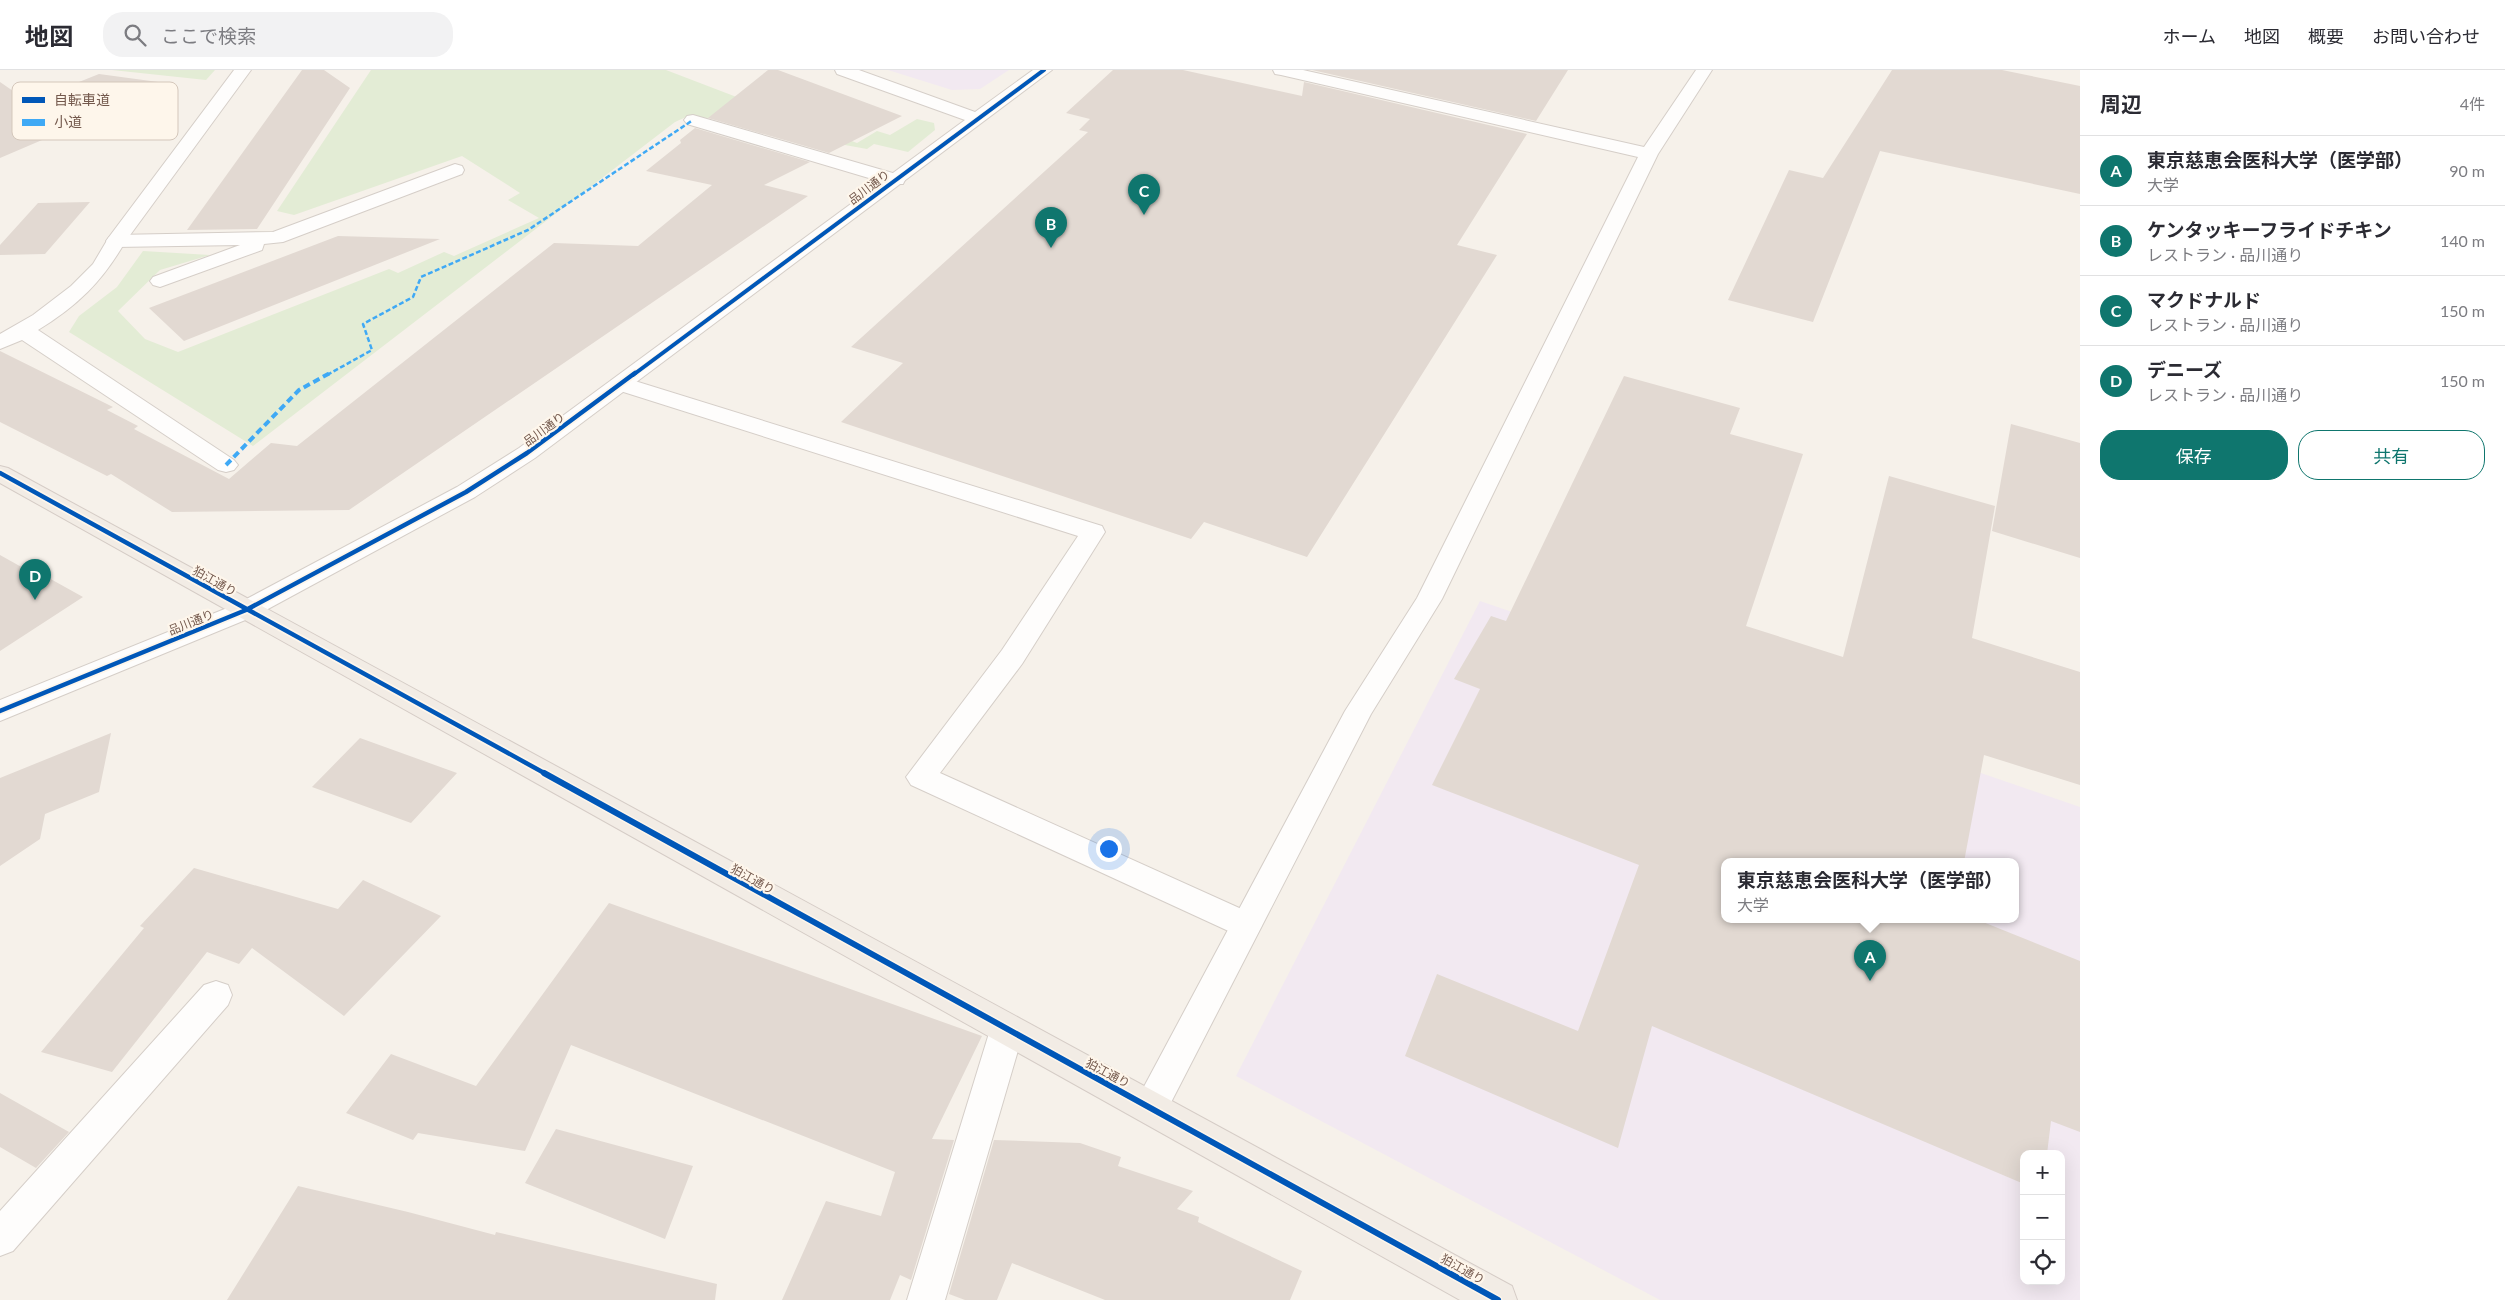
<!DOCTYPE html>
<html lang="ja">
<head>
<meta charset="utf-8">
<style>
  body { margin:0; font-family:Lato,"Noto Sans JP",sans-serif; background:#f2f2f3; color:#2b2b33 }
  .controls { position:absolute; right:15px; bottom:15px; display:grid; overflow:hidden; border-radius:10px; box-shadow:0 5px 20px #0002 }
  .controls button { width:45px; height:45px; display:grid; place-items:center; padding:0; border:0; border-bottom:1px solid #e1e1e2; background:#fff; color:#2b2b33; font:25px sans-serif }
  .you { position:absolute; left:1108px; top:778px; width:18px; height:18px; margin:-12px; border:4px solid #fff; border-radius:50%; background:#1a73e8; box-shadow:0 0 0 8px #1a73e833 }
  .badge { display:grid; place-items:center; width:32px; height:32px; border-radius:50%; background:#0f766e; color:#fff; font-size:16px; font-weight:700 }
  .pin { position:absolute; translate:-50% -41px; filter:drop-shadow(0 1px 2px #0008) }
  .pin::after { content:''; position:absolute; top:26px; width:18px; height:15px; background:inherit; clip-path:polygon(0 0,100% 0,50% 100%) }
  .popup { position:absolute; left:1721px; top:788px; width:298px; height:65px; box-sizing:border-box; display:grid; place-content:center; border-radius:10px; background:#fff; filter:drop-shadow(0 1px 4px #0005); font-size:16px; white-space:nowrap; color:#7c7c81 }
  .popup b { font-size:19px; color:#2b2b33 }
  .popup::after { content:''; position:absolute; left:50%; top:100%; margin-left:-10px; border:10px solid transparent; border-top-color:#fff }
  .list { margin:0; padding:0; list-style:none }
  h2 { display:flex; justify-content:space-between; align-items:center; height:65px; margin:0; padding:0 20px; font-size:21px }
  h2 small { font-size:16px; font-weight:400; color:#7c7c81 }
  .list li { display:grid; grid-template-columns:32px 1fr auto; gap:15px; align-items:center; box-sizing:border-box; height:70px; padding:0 20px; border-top:1px solid #e1e1e2 }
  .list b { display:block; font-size:19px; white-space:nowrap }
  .list p { margin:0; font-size:16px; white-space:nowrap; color:#7c7c81 }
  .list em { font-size:16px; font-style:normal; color:#7c7c81 }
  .actions { display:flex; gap:10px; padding:15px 20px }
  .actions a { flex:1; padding:11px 0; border:1px solid #0f766e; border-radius:20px; text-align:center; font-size:18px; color:#0f766e }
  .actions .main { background:#0f766e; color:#fff }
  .icon { flex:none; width:28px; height:28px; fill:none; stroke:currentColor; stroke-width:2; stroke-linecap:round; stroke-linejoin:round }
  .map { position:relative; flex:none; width:2080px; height:1230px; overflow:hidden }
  header { display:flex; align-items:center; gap:30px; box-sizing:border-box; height:70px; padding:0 25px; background:#fff; border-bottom:1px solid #e1e1e2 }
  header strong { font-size:24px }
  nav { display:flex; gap:28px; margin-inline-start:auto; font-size:18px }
  .search { width:350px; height:45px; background:#f2f2f3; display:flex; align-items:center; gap:12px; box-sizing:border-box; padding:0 18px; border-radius:20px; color:#7c7c81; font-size:19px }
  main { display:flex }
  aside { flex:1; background:#fff }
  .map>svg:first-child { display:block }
  .education { fill:#f2e9f1; fill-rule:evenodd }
  .green { fill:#e3ecd5 }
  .building { fill:#e2d9d2 }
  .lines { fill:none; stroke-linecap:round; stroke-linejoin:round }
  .service-casing { stroke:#d5cec8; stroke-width:2 }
  .minor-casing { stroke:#d5cec8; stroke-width:2 }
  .tertiary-casing { stroke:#d5cec8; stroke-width:2 }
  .primary-casing { stroke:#d5ccc6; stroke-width:2 }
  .service { fill:#fefdfc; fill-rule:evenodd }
  .minor { fill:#fefdfc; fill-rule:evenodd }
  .tertiary { fill:#fefdfc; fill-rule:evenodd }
  .primary { fill:#f2ece5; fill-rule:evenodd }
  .quiet-far1 { stroke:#3fa9f5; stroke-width:2.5; stroke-dasharray:5 2.5; stroke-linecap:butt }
  .quiet { stroke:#3fa9f5; stroke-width:4; stroke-dasharray:7 4; stroke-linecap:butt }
  .cycleway-far2-casing { stroke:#fef6eb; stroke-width:5.5 }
  .cycleway-far1-casing { stroke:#fef6eb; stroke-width:8 }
  .cycleway-casing { stroke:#fef6eb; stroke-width:9 }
  .cycleway-far2 { stroke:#0057b8; stroke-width:4 }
  .cycleway-far1 { stroke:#0057b8; stroke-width:4.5 }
  .cycleway { stroke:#0057b8; stroke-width:6 }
  .labels { text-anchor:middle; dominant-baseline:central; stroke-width:4.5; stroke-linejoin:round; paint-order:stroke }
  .street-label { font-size:12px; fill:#73584c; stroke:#fef6eb }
  .key { fill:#fef6eb; stroke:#d4c7bb; stroke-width:1 }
  .key-label { font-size:14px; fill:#73584c }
</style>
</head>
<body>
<header>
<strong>地図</strong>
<div class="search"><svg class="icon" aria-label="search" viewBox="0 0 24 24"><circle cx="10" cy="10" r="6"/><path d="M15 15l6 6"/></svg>ここで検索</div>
<nav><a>ホーム</a><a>地図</a><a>概要</a><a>お問い合わせ</a></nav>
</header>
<main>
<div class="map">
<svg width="2080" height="1230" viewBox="0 0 2080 1230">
  <rect width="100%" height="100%" fill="#f6f1ea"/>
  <path class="education" d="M888 0H1009L980 19 952 20Z
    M1480 531 2080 737V1230H1660L1236 1006ZM1725 792H2015V850H1725ZM2024 1084H2061V1211H2024Z"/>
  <path class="green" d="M112 0H215L206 10Z
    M371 0H666L857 73 877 61 890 65 917 49 934 53 935 60 908 82 874 74 867 79 834 73 723 39 709 48 686 47 675 52 253 376 69 262 79 246 117 217 143 181 210 185 160 200 118 241 145 269 178 282 389 199 398 203 444 182 454 186 539 148 508 130 520 123 462 86 294 145 277 141Z"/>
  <path class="building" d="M302 0H324L350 18 257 159 187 160Z
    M768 0H778L902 46 829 83 708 48Z
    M1113 0H1183L1302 26 1304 12 1527 64 1457 175 1497 185 1307 487 1204 452 1191 469 841 352 903 293 851 277 1088 62 1079 60 1090 49 1066 43Z
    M1312 0H1568L1536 51Z
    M1892 0H2002L2080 16V124L1880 81 1813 252 1728 230 1789 100 1823 108Z
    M99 4 173 14 0 88V12L29 32Z
    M695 58 810 92 764 115 808 126 349 440 172 442 111 404 107 406 0 352V281L113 337 107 340 138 356 134 359 229 409 271 373 297 376 554 173 638 176 712 115 646 101 681 73 680 70Z
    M90 132 45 184 0 185V175L38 133Z
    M338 166 440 169 184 271 149 238Z
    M1624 306 1740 338 1730 364 1803 384 1746 556 1843 587 1889 406 1995 436 1972 568 2080 602V715L1984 685 1964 792H1725V850H1978L2080 891V1062L2051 1051 2047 1084H2024V1114L1652 956 1618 1078 1405 986 1437 904 1578 961 1639 795 1432 715 1480 619 1454 609 1491 546 1506 551Z
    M2011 354 2080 373V488L1992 461Z
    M0 485 34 504 38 502 83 527 0 581Z
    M111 663 99 722 45 744 40 769 0 796V708Z
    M360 668 457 703 411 753 312 717Z
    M194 798 338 839 363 810 441 846 344 946 252 878 239 894 207 882 112 1002 41 982 144 858 140 856Z
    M609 833 982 966 932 1069 954 1070 911 1210 900 1205 890 1230H782L826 1131 881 1146 895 1102 571 975 525 1081 418 1063 413 1070 346 1043 391 984 476 1016Z
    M0 1023 69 1062 36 1098 0 1077Z
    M556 1059 693 1096 665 1169 525 1113Z
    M994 1070 1080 1073 1121 1087 1118 1096 1193 1121 1177 1139 1199 1147 1198 1152 1302 1201 1290 1230H1105L1012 1193 997 1230H965L949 1224Z
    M298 1116 408 1142 495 1165 496 1162 717 1214 715 1230H227Z"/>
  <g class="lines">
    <g class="service-casing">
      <path id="service" d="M693 45 903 106 905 110 903 114H889L687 54 684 50 687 46Z
        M455 94 462 96 464 100 462 104 283 172 264 174 262 180 160 217 153 215 150 211 153 207 240 175 116 177 109 175 106 171 109 167 116 165 273 162Z
        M622 307 1102 456 1105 462 1022 594 940 703 1257 846 1262 855 1257 864 1246 868 1235 864 911 715 906 707 1002 580 1078 466 614 319 611 314 614 309Z
        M216 911 228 915 232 925 228 935 13 1181 0 1186V1141L204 915Z"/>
    </g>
    <g class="minor-casing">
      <path id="minor" d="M234 0H251L125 172C102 212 77 236 38 260L234 390 238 395 234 400 226 402 218 400 22 270 0 279V264L33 245 71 216 93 194 109 167Z
        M1007 945 1019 950 1024 960 945 1230H907L990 960 995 950Z"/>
    </g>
    <g class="tertiary-casing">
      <path id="tertiary" d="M835 0H859L975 42 1033 0H1052L535 388 475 427 255 546 0 651V630L237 534 457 417 519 378 965 50 837 4Z
        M1273 0H1303L1644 77 1696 0H1712L1658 84 1442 529 1371 644 1163 1048 1151 1053 1139 1048 1134 1037 1139 1026 1345 641 1417 528 1638 87 1281 5 1275 4Z"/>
    </g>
    <g class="primary-casing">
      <path id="primary" d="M0 396 8 398 1512 1216 1517 1230H1460L0 413Z"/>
    </g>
    <use href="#service" class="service"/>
    <use href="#minor" class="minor"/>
    <use href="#tertiary" class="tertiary"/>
    <use href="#primary" class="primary"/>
    <path class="quiet-far1" d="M327 305 372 280 363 254 413 227 421 207 528 160 693 50"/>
    <path class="quiet" d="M226 395 299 320 330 303"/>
    <g class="cycleway-far2-casing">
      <path id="cycleway-far2" d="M633 305 1044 0"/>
    </g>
    <g class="cycleway-far1-casing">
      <path id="cycleway-far1" d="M0 403 546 704
        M0 641 246 540 466 422 527 383 635 303"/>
    </g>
    <g class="cycleway-casing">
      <path id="cycleway" d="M544 703 1498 1230"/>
    </g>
    <use href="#cycleway-far2" class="cycleway-far2"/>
    <use href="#cycleway-far1" class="cycleway-far1"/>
    <use href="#cycleway" class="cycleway"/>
  </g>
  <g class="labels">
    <g class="street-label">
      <text transform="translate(869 117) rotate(-37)">品川通り</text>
      <text transform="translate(544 359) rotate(-36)">品川通り</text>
      <text transform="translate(215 511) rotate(29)">狛江通り</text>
      <text transform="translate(191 552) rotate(-22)">品川通り</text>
      <text transform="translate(753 809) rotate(29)">狛江通り</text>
      <text transform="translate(1108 1003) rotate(28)">狛江通り</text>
      <text transform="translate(1463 1199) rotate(29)">狛江通り</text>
    </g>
  </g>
  <rect x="12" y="12" width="166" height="58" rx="8" class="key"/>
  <rect x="22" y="27" width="23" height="6" fill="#0057b8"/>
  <rect x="22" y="49" width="23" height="7" fill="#3fa9f5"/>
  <g class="key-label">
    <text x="54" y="35">自転車道</text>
    <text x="54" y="57">小道</text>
  </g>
</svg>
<div class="controls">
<button>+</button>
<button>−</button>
<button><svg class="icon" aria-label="locate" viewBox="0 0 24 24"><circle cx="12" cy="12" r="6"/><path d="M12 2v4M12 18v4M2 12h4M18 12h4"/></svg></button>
</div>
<div class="you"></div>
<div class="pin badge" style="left:1870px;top:911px">A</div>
<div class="popup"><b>東京慈恵会医科大学（医学部）</b>大学</div>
<div class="pin badge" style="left:1051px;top:178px">B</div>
<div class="pin badge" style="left:1144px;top:145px">C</div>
<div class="pin badge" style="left:35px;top:530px">D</div>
</div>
<aside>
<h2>周辺<small>4件</small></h2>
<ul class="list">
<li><span class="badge">A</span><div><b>東京慈恵会医科大学（医学部）</b><p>大学</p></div><em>90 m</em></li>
<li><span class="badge">B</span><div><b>ケンタッキーフライドチキン</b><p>レストラン · 品川通り</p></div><em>140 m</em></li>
<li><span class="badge">C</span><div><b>マクドナルド</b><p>レストラン · 品川通り</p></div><em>150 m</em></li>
<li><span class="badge">D</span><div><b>デニーズ</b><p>レストラン · 品川通り</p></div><em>150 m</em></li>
</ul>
<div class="actions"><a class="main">保存</a><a>共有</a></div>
</aside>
</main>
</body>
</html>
